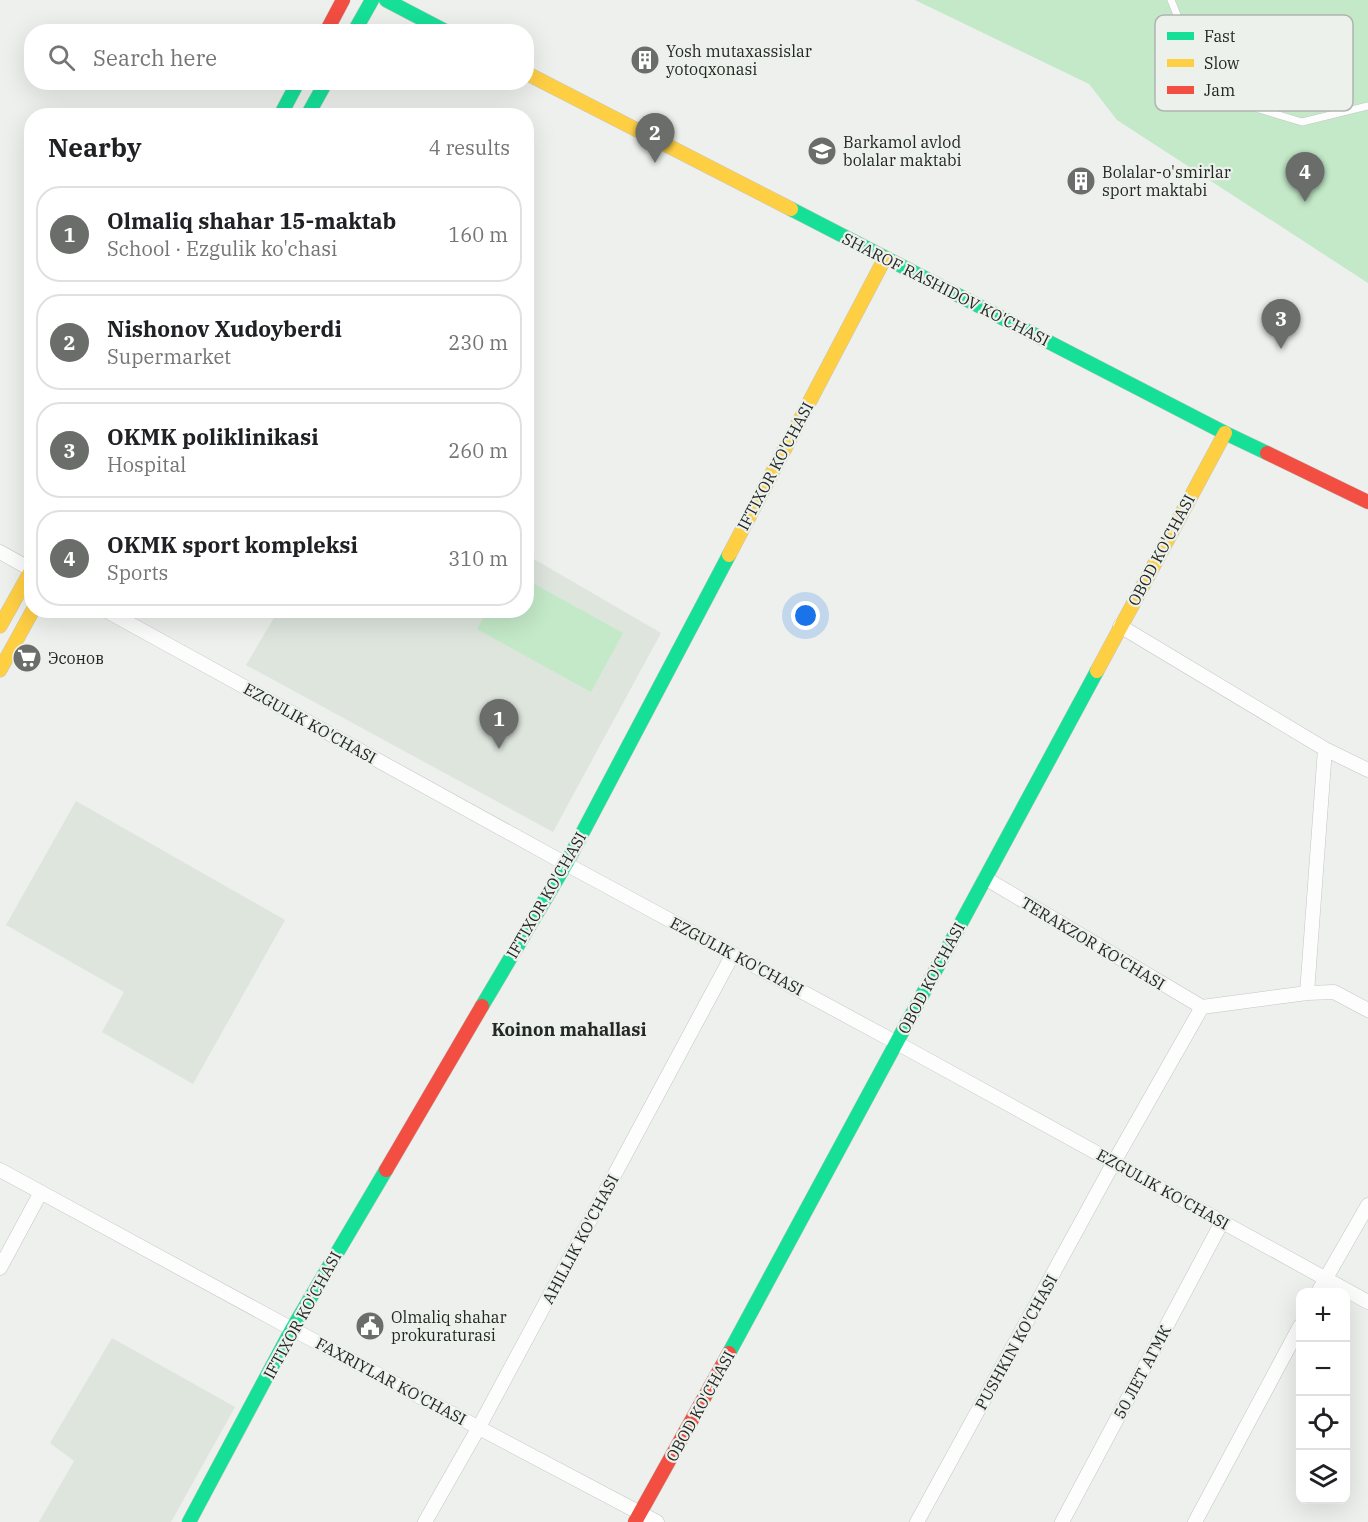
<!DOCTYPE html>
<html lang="en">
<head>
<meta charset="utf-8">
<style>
  body { margin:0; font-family:"IBM Plex Serif",serif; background:#f6f6f6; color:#202124 }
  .controls { position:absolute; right:18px; bottom:18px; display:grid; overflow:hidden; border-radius:12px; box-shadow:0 6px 24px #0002 }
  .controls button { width:54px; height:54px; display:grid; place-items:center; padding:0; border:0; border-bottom:2px solid #e0e0e0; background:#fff; color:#202124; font:30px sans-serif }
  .you { position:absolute; left:806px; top:616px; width:21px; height:21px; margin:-15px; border:4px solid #fff; border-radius:50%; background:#1a73e8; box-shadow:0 0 0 9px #1a73e833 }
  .badge { display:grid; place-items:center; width:39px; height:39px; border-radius:50%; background:#6b6d6b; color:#fff; font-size:20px; font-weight:700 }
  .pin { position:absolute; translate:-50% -50px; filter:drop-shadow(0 2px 3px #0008) }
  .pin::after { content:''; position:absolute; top:32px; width:21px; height:18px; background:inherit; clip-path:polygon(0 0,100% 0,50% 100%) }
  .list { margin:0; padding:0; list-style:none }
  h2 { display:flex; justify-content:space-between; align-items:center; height:78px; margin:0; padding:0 24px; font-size:26px }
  h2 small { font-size:20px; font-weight:400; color:#757577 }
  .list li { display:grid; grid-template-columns:39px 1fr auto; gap:18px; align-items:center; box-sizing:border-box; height:96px; margin:0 12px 12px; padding:0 12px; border:2px solid #e0e0e0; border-radius:24px }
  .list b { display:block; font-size:22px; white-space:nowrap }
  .list p { margin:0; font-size:20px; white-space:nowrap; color:#757577 }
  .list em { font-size:20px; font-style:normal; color:#757577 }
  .icon { flex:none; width:33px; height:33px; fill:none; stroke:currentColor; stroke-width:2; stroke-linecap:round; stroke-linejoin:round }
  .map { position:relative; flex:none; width:1368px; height:1522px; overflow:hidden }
  .search { position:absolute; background:#fff; box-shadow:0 6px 24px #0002; left:24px; top:24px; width:510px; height:66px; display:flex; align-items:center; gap:15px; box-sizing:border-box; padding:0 21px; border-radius:24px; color:#757577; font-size:22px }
  .panel { position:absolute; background:#fff; box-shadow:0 6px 24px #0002; left:24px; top:108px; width:510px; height:510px; border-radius:24px }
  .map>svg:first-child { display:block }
  .built { fill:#dde5dd }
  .green { fill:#c3e9c8 }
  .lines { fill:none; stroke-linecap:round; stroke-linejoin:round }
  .lane-casing { stroke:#c3c6c3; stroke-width:8 }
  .street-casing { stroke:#c3c6c3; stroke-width:15 }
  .fast-casing { stroke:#c3c6c3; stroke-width:15 }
  .slow-casing { stroke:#c3c6c3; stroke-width:15 }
  .jam-casing { stroke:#c3c6c3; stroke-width:15 }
  .lane { stroke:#fcfdfc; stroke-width:7 }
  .street { stroke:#fcfdfc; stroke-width:14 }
  .fast { stroke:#16e098; stroke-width:14 }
  .slow { stroke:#ffcf43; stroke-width:14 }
  .jam { stroke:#f24e42; stroke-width:14 }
  .labels { text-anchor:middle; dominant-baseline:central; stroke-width:4.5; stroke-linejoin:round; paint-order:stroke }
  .poi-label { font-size:16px; fill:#252725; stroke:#ecf1ec; text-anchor:start }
  .street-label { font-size:16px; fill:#252725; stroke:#ecf1ec }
  .neighbourhood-label { font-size:18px; font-weight:bold; fill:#252725; stroke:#ecf1ec }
  .key { fill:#ecf1ec; stroke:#b0b4b0; stroke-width:1.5 }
  .key-label { font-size:16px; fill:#252725 }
</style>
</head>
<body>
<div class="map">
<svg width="1368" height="1522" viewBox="0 0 1368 1522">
  <rect width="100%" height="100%" fill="#edf0ed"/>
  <path class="built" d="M527 555 661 633 553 832 246 665 278 611 526 610Z
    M76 801 285 920 193 1084 102 1032 124 992 6 925Z
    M112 1338 235 1407 171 1522H39L74 1461 50 1443Z"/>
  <path class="green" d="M915 0H1368V283L1117 120 1089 84Z
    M527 580 623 633 591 692 477 629 487 611 526 610Z"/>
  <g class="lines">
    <g class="lane-casing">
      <path id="lane" d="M1171 0 1198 67 1259 109 1302 122 1368 106"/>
    </g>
    <g class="street-casing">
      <path id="street" d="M0 552 32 570
        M105 610 566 864 897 1043 1368 1302
        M1120 626 1325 749 1368 770
        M985 878 1202 1007
        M1307 993 1325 749
        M0 1170 292 1329 657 1522
        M0 1268 41 1192
        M1318 1292 1368 1205
        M425 1522 479 1427 733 954
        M917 1522 1114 1162 1202 1007 1307 993 1334 992 1368 1010
        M1062 1522 1222 1222
        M1195 1522 1300 1326"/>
    </g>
    <g class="fast-casing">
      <path id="fast" d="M386 0 447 32
        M354 32 372 0
        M280 116 298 82
        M307 116 326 82
        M791 209 1225 433 1267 453
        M482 1006 566 864 729 555
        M729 1353 1097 671
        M189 1522 292 1329 386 1170"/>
    </g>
    <g class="slow-casing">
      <path id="slow" d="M526 73 791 209
        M729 555 885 258
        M0 626 32 569
        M0 670 33 610
        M1097 671 1225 433"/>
    </g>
    <g class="jam-casing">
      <path id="jam" d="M326 32 343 0
        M1267 453 1368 502
        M386 1170 482 1006
        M635 1522 729 1353"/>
    </g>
    <use href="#lane" class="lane"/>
    <use href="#street" class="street"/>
    <use href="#fast" class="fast"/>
    <use href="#slow" class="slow"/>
    <use href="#jam" class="jam"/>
  </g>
  <defs>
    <g id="building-disc" transform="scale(1.5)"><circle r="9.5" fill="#6b6d6b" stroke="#ecf1ec"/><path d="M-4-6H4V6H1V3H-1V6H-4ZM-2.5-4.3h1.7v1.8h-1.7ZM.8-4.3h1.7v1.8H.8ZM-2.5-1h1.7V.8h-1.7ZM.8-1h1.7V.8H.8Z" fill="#fff"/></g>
    <g id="school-disc" transform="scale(1.5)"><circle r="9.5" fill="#6b6d6b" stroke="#ecf1ec"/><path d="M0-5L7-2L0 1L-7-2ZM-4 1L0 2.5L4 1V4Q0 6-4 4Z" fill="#fff"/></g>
    <g id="supermarket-disc" transform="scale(1.5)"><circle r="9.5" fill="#6b6d6b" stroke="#ecf1ec"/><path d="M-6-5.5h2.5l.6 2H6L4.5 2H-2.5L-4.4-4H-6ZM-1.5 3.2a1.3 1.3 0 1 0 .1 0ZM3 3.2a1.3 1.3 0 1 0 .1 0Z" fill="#fff"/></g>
    <g id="civic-disc" transform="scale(1.5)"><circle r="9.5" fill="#6b6d6b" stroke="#ecf1ec"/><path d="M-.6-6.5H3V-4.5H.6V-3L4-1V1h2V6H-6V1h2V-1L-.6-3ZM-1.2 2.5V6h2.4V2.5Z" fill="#fff"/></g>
  </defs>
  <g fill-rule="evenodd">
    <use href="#building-disc" x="645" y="60"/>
    <use href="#school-disc" x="822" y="151"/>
    <use href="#building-disc" x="1081" y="181"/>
    <use href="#supermarket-disc" x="27" y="658"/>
    <use href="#civic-disc" x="370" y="1326"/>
  </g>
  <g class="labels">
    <g class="poi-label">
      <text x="666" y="51">Yosh mutaxassislar<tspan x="666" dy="18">yotoqxonasi</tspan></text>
      <text x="843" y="142">Barkamol avlod<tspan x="843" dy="18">bolalar maktabi</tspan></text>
      <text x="1102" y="172">Bolalar-o'smirlar<tspan x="1102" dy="18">sport maktabi</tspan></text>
      <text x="48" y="658">Эсонов</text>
      <text x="391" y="1317">Olmaliq shahar<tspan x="391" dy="18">prokuraturasi</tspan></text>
    </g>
    <g class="street-label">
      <text transform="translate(946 289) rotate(27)">SHAROF RASHIDOV KO'CHASI</text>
      <text transform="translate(775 466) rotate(-62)">IFTIXOR KO'CHASI</text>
      <text transform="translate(1161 550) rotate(-62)">OBOD KO'CHASI</text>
      <text transform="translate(310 723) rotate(29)">EZGULIK KO'CHASI</text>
      <text transform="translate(546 895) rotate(-60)">IFTIXOR KO'CHASI</text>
      <text transform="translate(1093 943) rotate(31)">TERAKZOR KO'CHASI</text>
      <text transform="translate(737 956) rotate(28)">EZGULIK KO'CHASI</text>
      <text transform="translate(931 978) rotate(-62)">OBOD KO'CHASI</text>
      <text transform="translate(1163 1189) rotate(29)">EZGULIK KO'CHASI</text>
      <text transform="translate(580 1239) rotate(-62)">AHILLIK KO'CHASI</text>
      <text transform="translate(302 1315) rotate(-61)">IFTIXOR KO'CHASI</text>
      <text transform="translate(1016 1342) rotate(-61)">PUSHKIN KO'CHASI</text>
      <text transform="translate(1142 1372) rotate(-62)">50 ЛЕТ АГМК</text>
      <text transform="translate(391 1381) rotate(28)">FAXRIYLAR KO'CHASI</text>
      <text transform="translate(700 1406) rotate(-61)">OBOD KO'CHASI</text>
    </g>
    <g class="neighbourhood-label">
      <text x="569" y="1029">Koinon mahallasi</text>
    </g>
  </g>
  <rect x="1155" y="15" width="198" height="96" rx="9" class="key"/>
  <rect x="1167" y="32" width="27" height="8" fill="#16e098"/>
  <rect x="1167" y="59" width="27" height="8" fill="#ffcf43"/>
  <rect x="1167" y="86" width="27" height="8" fill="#f24e42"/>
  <g class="key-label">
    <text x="1204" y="42">Fast</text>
    <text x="1204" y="69">Slow</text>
    <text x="1204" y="96">Jam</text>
  </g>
</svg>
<div class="controls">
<button>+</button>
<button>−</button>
<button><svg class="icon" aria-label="locate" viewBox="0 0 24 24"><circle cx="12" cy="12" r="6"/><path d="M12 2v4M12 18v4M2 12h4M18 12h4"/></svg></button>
<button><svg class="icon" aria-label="layers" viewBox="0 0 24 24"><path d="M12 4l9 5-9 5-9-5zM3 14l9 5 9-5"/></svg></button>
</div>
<div class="you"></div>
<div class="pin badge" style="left:499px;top:749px">1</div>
<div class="pin badge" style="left:655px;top:163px">2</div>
<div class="pin badge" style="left:1281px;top:349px">3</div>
<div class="pin badge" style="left:1305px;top:202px">4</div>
<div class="search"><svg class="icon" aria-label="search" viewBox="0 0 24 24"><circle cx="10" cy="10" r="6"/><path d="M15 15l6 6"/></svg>Search here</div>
<section class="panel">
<h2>Nearby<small>4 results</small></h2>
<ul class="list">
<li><span class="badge">1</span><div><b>Olmaliq shahar 15-maktab</b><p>School · Ezgulik ko'chasi</p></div><em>160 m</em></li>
<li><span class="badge">2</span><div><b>Nishonov Xudoyberdi</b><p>Supermarket</p></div><em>230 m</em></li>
<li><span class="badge">3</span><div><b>OKMK poliklinikasi</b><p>Hospital</p></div><em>260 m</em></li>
<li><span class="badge">4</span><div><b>OKMK sport kompleksi</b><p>Sports</p></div><em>310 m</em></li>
</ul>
</section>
</div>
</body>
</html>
